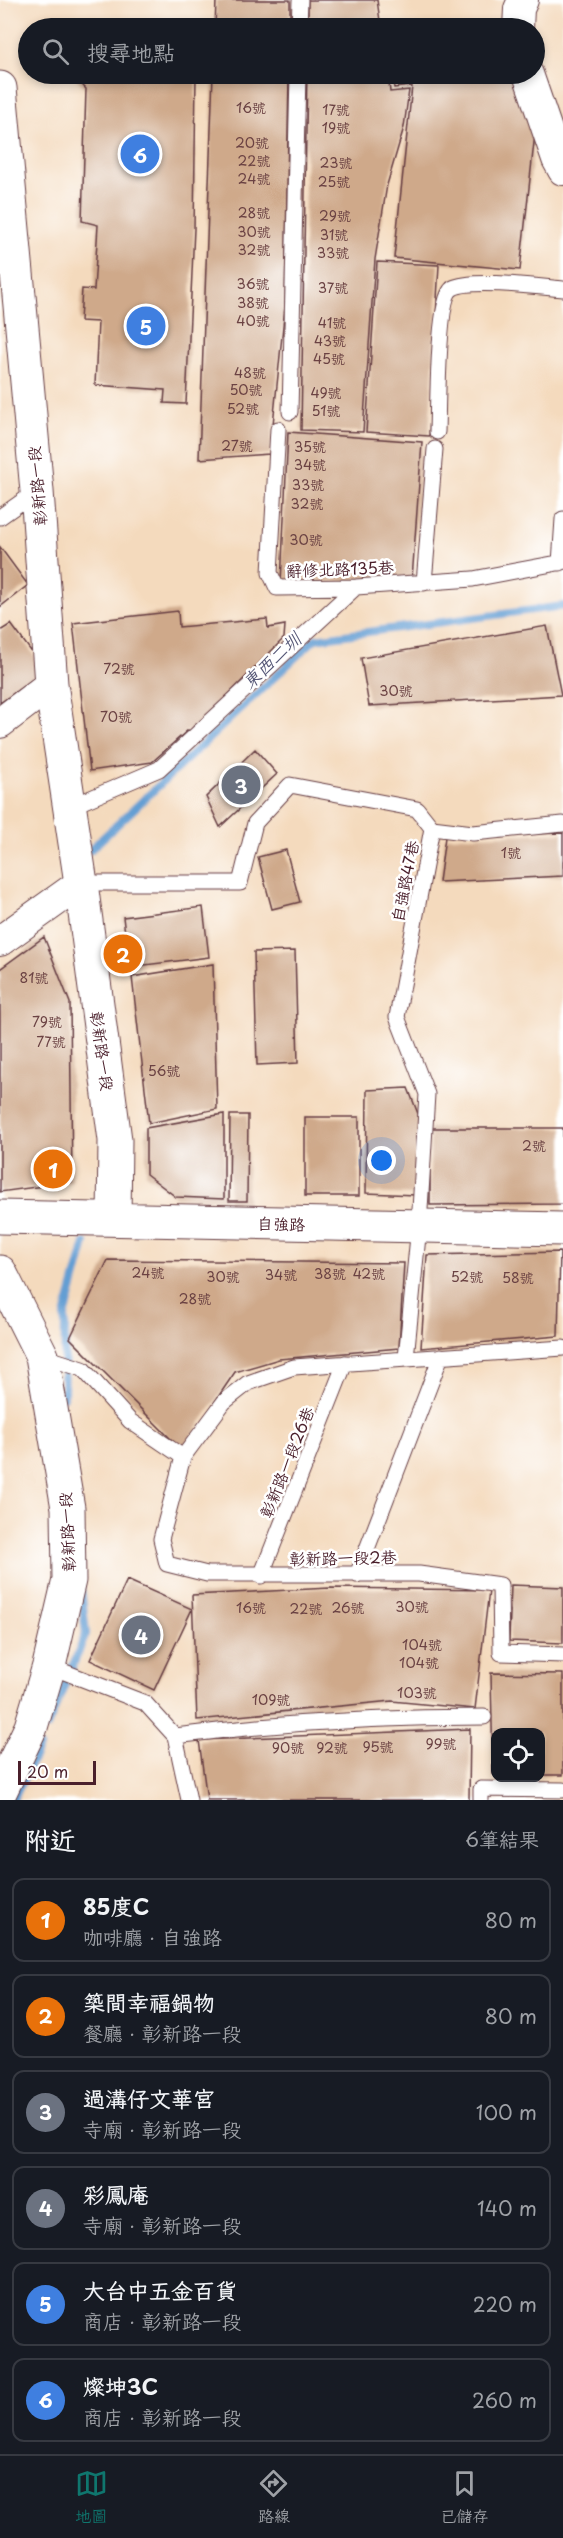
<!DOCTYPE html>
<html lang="zh-TW">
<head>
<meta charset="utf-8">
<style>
  body { margin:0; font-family:"Playpen Sans","LXGW WenKai TC",sans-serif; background:#242831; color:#f1f3f6 }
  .controls { position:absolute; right:18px; bottom:18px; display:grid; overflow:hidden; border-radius:12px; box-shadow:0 3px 9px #0003 }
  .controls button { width:54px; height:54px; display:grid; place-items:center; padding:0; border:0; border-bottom:2px solid #363941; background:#171b24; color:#f1f3f6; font:30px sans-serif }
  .scale { position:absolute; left:18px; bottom:15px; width:78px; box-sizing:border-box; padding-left:6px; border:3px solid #4a1f2b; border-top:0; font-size:16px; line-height:21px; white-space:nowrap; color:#4a1f2b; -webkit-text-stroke:4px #fff; paint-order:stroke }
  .you { position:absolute; left:382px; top:1161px; width:21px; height:21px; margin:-15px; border:4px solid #fff; border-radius:50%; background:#1a73e8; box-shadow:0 0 0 9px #1a73e833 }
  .badge { display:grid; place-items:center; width:39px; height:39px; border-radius:50%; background:#0f766e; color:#fff; font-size:20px; font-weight:700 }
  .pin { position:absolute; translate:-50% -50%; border:3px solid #fff; box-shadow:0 2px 6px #0006 }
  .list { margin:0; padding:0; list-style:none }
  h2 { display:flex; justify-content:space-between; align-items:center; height:78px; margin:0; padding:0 24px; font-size:26px }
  h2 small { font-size:20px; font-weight:400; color:#9ea1a6 }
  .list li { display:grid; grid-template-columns:39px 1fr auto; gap:18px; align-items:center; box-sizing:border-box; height:84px; margin:0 12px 12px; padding:0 12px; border:2px solid #363941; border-radius:12px }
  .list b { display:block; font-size:22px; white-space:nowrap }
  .list p { margin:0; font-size:20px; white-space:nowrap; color:#9ea1a6 }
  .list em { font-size:20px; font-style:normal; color:#9ea1a6 }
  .icon { flex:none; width:33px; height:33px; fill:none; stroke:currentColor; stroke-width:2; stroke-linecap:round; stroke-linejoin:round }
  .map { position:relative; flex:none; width:563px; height:1800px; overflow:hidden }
  .search { position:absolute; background:#171b24; box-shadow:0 3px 9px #0003; left:18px; right:18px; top:18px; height:66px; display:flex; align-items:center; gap:15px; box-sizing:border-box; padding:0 21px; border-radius:33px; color:#9ea1a6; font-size:22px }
  .sheet { height:654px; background:#171b24 }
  nav { display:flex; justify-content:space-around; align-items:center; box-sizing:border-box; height:84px; border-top:2px solid #363941; background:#171b24; font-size:16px; color:#9ea1a6 }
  nav a { display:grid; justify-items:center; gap:3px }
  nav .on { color:#0f766e }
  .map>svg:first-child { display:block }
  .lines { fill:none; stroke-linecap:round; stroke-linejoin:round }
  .stream { stroke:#649ed3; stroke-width:8 }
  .building { fill:#cfa98a }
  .service-casing { stroke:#643b41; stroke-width:17 }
  .minor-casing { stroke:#643b41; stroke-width:32 }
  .tertiary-casing { stroke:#643b41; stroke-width:35 }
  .service { stroke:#fff; stroke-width:15 }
  .minor { stroke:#fff; stroke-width:30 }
  .tertiary { stroke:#fff; stroke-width:33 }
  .labels { text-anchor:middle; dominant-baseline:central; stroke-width:5; stroke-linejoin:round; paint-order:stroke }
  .number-label { font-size:14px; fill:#6b4243 }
  .street-label { font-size:16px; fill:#4a1f2b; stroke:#fff }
  .water-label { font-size:18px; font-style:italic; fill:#565877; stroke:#fff }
</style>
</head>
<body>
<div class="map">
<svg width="563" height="1800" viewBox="0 0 563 1800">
  <rect width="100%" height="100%" fill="#fff"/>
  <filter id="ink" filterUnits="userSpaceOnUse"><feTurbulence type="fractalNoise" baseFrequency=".0167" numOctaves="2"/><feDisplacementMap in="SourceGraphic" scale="12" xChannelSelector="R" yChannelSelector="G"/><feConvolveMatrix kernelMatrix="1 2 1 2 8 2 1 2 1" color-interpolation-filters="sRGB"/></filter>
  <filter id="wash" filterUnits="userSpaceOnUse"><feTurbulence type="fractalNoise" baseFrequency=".008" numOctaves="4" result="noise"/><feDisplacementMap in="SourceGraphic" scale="24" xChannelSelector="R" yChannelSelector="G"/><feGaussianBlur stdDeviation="1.35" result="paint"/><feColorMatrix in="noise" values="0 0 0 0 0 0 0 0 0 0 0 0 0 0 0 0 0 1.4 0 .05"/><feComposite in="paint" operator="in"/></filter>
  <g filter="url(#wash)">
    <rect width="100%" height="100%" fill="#f4dabd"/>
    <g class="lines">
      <path class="stream" d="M90 850 315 639 563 606
        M64 1397 65 1316 85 1243
        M47 1727 86 1634 81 1588
        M14 1798 39 1747"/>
    </g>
    <g id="blocks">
      <path class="building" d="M216 0H290V28H215Z
        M308 0H377L381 28H308Z
        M72 74H196L194 229 186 404 164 403 165 390 95 385 98 322 80 321 82 289 94 290 98 225 82 221 86 89Z
        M213 74H289L285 306 270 454 199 459Z
        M307 74H388L390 92 409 90 404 127 387 185 375 259 363 432 301 430Z
        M392 74H514L536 124 520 270 394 258 412 86 394 88Z
        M377 262 439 265 429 436 366 432Z
        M288 432 422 442 412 579 281 583Z
        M0 547 28 585 0 607Z
        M178 611 179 627 267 619 268 628 285 625 284 638 190 734 188 730 152 762 90 771 73 623Z
        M11 624 45 670 0 703V631Z
        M547 626 561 695 369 706 361 658Z
        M255 749 277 774 220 827 206 797Z
        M563 833V876L439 882 445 837Z
        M286 850 300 902 272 909 258 857Z
        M203 907 209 957 129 967 123 917Z
        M44 937 70 1003 72 1182 0 1192V969Z
        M295 951 298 1063 257 1065 254 952Z
        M213 964 217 1109 149 1123 132 977Z
        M408 1088 420 1119 416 1195 366 1193 367 1090Z
        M224 1114V1199L176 1197 146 1174V1128Z
        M230 1115H248L247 1201H229Z
        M305 1117H359V1196H305Z
        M430 1128H563V1204L430 1205Z
        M560 1252 558 1336 421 1348 427 1255Z
        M108 1260 404 1263 399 1348 279 1359 235 1372 182 1450 70 1338Z
        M127 1580 192 1609 154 1690 90 1660Z
        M511 1585 563 1587V1643L509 1641Z
        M330 1588 489 1590 475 1709 392 1701 197 1720 192 1595Z
        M491 1673 563 1674V1775H540V1732H496V1774H493Z
        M470 1729 469 1800H207L199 1740Z"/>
    </g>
  </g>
  <g filter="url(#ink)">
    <use href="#blocks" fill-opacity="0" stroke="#643b41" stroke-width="1.5"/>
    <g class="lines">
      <g class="service-casing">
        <path id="service" d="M299 28 300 0
          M290 412 298 74
          M278 429 270 573 277 588 356 587 473 579 563 562
          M437 432C438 409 437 297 453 288 471 278 540 287 563 289
          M0 517 37 491
          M560 563 563 519
          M424 583 435 449
          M70 807 159 769 356 587
          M432 828 473 833 563 824
          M81 883H240L255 823 290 785 417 809 432 828 397 1017 427 1094 419 1226 406 1358
          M42 1356 83 1369 130 1421 183 1457 224 1402 248 1383 294 1367 563 1348
          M183 1457 161 1539 167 1564 207 1574H419L500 1585 501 1653 563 1655
          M357 1575 441 1356
          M261 1576 345 1363
          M49 1666 145 1703 175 1736 189 1800
          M175 1736C278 1723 380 1717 484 1717
          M481 1800V1789L563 1790"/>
      </g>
      <g class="minor-casing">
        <path id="minor" d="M518 28 519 9 523 0
          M528 74 557 159 563 170
          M0 723 51 684
          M0 941 81 883"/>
      </g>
      <g class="tertiary-casing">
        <path id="tertiary" d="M0 88 37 491 51 684 81 883 115 1140 114 1219
          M0 1217 563 1229
          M0 1272 42 1356 68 1508 69 1580 49 1666 31 1727 0 1792"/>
      </g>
      <use href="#service" class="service"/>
      <use href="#minor" class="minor"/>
      <use href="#tertiary" class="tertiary"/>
    </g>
  </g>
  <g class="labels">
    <g class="number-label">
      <text x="251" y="107">16號</text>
      <text x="336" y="109">17號</text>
      <text x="336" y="127">19號</text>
      <text x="252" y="142">20號</text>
      <text x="254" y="160">22號</text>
      <text x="336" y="162">23號</text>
      <text x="254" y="178">24號</text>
      <text x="334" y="181">25號</text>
      <text x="254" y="212">28號</text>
      <text x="335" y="215">29號</text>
      <text x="254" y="231">30號</text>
      <text x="334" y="234">31號</text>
      <text x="254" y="249">32號</text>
      <text x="333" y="252">33號</text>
      <text x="253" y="283">36號</text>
      <text x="333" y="287">37號</text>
      <text x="253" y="302">38號</text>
      <text x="253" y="320">40號</text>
      <text x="332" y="322">41號</text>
      <text x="330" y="340">43號</text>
      <text x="329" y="358">45號</text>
      <text x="250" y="372">48號</text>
      <text x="246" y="389">50號</text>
      <text x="326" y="392">49號</text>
      <text x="243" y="408">52號</text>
      <text x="326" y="410">51號</text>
      <text x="237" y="445">27號</text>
      <text x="310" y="446">35號</text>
      <text x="310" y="464">34號</text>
      <text x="308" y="484">33號</text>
      <text x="307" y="503">32號</text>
      <text x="306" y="539">30號</text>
      <text x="119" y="668">72號</text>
      <text x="396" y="690">30號</text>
      <text x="116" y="716">70號</text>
      <text x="511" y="852">1號</text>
      <text x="34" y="977">81號</text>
      <text x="47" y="1021">79號</text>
      <text x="51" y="1041">77號</text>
      <text x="164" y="1070">56號</text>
      <text x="534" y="1145">2號</text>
      <text x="148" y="1272">24號</text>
      <text x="330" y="1273">38號</text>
      <text x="369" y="1273">42號</text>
      <text x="281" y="1274">34號</text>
      <text x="223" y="1276">30號</text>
      <text x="467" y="1276">52號</text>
      <text x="518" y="1277">58號</text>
      <text x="195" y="1298">28號</text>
      <text x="412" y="1606">30號</text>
      <text x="251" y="1607">16號</text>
      <text x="348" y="1607">26號</text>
      <text x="306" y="1608">22號</text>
      <text x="422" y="1644">104號</text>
      <text x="419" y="1662">104號</text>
      <text x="417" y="1692">103號</text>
      <text x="271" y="1699">109號</text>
      <text x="441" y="1743">99號</text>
      <text x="378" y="1746">95號</text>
      <text x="288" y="1747">90號</text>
      <text x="332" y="1747">92號</text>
    </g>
    <g class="street-label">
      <text transform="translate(36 486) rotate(-95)">彰新路一段</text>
      <text transform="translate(340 568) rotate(-2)">辭修北路135巷</text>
      <text transform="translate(404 881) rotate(-79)">自強路47巷</text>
      <text transform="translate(103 1051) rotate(82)">彰新路一段</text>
      <text transform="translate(281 1223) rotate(1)">自強路</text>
      <text transform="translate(286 1462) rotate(-68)">彰新路一段26巷</text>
      <text transform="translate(66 1532) rotate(-93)">彰新路一段</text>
      <text transform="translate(343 1557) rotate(-1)">彰新路一段2巷</text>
    </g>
    <g class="water-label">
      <text transform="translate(271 660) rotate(-43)">東西二圳</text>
    </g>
  </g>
</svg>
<div class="controls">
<button><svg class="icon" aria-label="locate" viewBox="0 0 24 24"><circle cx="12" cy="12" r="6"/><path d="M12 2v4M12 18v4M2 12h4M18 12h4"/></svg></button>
</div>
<div class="scale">20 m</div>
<div class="you"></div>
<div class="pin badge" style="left:53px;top:1169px;background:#e8710a">1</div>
<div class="pin badge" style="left:123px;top:954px;background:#e8710a">2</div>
<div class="pin badge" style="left:241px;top:785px;background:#6b7280">3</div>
<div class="pin badge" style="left:141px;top:1635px;background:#6b7280">4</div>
<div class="pin badge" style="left:146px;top:326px;background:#3f7fe0">5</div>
<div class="pin badge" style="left:140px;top:154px;background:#3f7fe0">6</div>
<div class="search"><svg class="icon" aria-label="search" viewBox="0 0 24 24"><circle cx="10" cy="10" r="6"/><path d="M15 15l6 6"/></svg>搜尋地點</div>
</div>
<section class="sheet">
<h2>附近<small>6筆結果</small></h2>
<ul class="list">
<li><span class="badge" style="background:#e8710a">1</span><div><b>85度C</b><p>咖啡廳 · 自強路</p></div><em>80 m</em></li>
<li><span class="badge" style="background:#e8710a">2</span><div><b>築間幸福鍋物</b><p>餐廳 · 彰新路一段</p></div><em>80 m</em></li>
<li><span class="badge" style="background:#6b7280">3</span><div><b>過溝仔文華宮</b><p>寺廟 · 彰新路一段</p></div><em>100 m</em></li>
<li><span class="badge" style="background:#6b7280">4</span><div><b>彩鳳庵</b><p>寺廟 · 彰新路一段</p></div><em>140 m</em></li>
<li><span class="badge" style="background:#3f7fe0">5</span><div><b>大台中五金百貨</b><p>商店 · 彰新路一段</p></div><em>220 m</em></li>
<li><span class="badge" style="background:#3f7fe0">6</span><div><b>燦坤3C</b><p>商店 · 彰新路一段</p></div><em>260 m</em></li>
</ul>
</section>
<nav>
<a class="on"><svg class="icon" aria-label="map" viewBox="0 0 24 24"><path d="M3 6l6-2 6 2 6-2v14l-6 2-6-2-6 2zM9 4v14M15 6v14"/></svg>地圖</a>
<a><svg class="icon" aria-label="directions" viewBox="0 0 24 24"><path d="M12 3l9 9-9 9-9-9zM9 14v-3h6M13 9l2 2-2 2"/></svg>路線</a>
<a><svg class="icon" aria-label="saved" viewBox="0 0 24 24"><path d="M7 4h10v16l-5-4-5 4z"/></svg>已儲存</a>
</nav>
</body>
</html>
